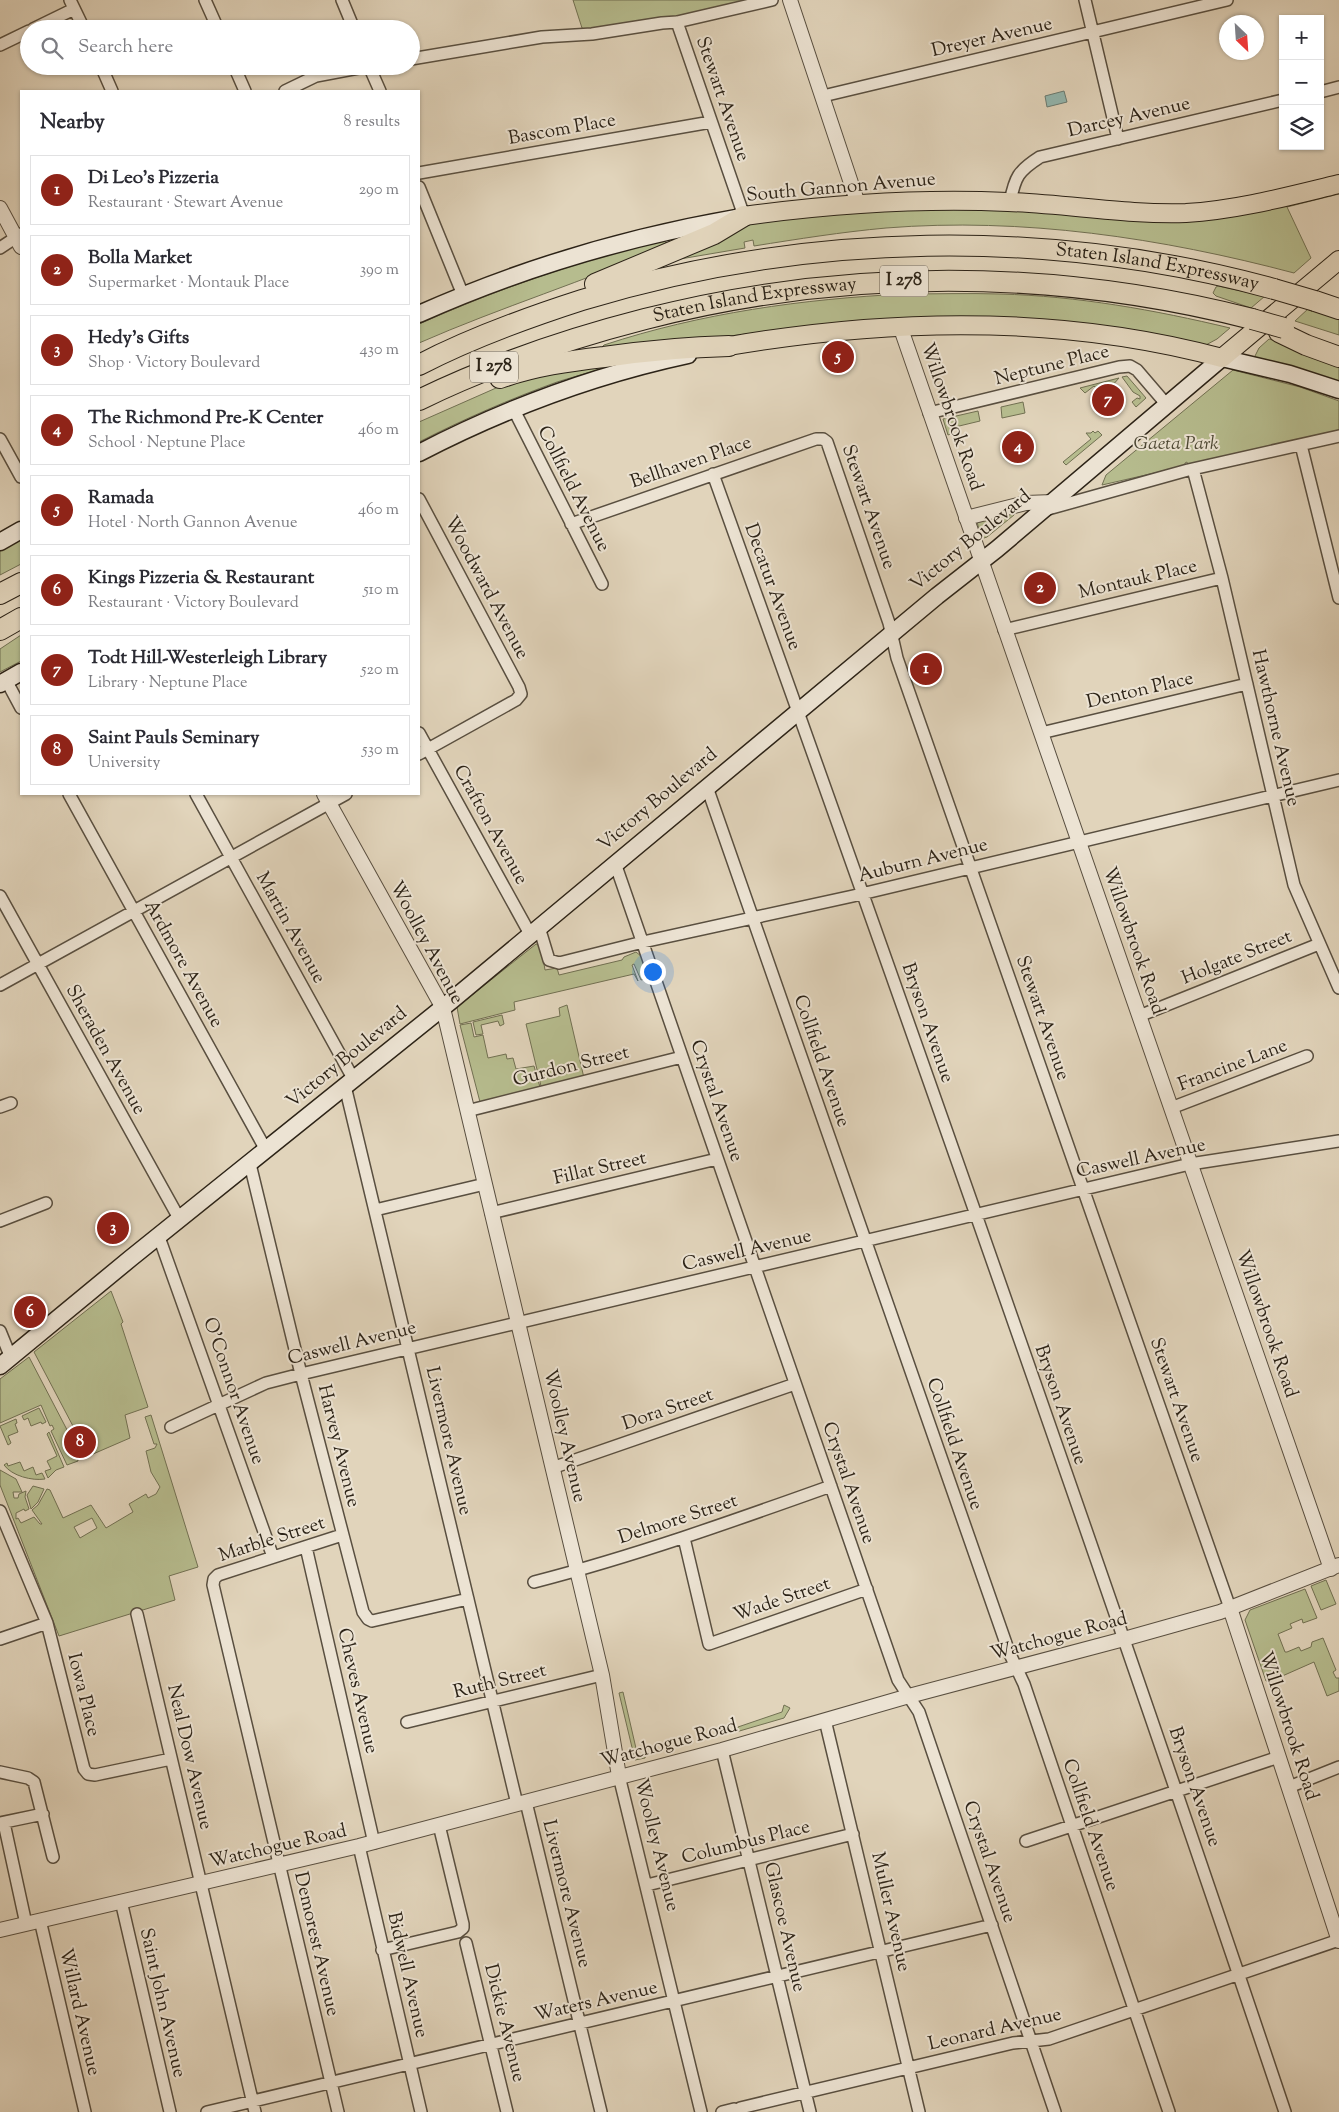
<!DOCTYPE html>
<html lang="en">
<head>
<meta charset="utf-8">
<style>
  body { margin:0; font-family:"Sorts Mill Goudy",serif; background:#f7f7f7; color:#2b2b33 }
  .controls { position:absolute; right:15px; top:15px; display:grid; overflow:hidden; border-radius:0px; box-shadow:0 1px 4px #0004 }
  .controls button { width:45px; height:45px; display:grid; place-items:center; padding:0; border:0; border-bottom:1px solid #e1e1e2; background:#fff; color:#2b2b33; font:25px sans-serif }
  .compass { position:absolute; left:1219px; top:15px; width:45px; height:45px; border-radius:50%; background:#fff; box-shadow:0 1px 4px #0004; rotate:155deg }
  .you { position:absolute; left:652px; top:971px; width:18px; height:18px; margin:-12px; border:4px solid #fff; border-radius:50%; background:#1a73e8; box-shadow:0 0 0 8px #1a73e833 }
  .badge { display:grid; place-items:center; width:32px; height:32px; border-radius:50%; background:#8f2418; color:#fff; font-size:16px; font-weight:700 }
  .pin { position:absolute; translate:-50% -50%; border:2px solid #fff; box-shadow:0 1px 5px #0006 }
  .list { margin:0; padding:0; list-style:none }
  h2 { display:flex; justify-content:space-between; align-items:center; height:65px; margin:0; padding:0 20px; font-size:21px }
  h2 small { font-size:16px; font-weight:400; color:#7c7c81 }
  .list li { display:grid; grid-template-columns:32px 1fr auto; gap:15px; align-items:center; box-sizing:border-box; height:70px; margin:0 10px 10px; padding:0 10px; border:1px solid #e1e1e2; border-radius:0px }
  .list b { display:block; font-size:19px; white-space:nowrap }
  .list p { margin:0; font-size:16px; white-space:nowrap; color:#7c7c81 }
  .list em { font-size:16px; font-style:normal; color:#7c7c81 }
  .icon { flex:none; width:28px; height:28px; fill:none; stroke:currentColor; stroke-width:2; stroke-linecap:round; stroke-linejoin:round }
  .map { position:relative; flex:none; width:1339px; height:2112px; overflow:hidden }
  .search { position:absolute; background:#fff; box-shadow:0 1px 4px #0004; left:20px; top:20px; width:400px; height:55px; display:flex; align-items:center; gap:12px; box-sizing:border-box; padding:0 18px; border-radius:28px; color:#7c7c81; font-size:19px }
  .panel { position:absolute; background:#fff; box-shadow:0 1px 4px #0004; left:20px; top:90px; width:400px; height:705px; border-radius:0px }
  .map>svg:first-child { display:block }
  .green { fill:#b6bc8e; stroke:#717052; fill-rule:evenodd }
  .water { fill:#94b8b0; stroke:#6a7c73 }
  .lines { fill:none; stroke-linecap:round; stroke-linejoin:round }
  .minor-casing { stroke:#594f40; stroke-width:14 }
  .tertiary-casing { stroke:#594f40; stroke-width:16 }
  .secondary-casing { stroke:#2c2317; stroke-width:19 }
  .primary-casing { stroke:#2c2317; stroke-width:20 }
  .motorway-casing { stroke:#2c2317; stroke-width:22 }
  .minor { stroke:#ece3d3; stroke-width:11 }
  .tertiary { stroke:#ece3d3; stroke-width:14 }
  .secondary { stroke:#ece3d3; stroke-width:16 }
  .primary { stroke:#e1d4bb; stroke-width:18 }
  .motorway { stroke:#e1d4bb; stroke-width:20 }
  .motorway-bridge-casing { stroke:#2c2317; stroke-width:22; stroke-linecap:butt }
  .motorway-bridge { stroke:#e1d4bb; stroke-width:20 }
  .labels { text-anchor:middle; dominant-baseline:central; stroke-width:4; stroke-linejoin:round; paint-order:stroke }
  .shield { fill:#ece3d3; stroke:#665d4f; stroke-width:1 }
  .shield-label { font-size:18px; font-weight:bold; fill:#2c2317 }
  .street-label { font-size:19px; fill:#2c2317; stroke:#ece3d3 }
  .park-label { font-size:19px; font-style:italic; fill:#4e4935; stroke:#ece3d3 }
</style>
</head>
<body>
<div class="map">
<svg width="1339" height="2112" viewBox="0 0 1339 2112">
  <rect width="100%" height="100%" fill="#e1d4bb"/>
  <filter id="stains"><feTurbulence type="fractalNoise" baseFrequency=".004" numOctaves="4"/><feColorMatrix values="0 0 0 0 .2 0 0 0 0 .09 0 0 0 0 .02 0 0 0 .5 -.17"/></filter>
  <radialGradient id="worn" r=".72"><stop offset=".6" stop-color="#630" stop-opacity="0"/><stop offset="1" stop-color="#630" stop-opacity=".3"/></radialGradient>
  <path class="green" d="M573 0H762L704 13 589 31 582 28Z
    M1339 190V194L1287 207 1311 258 1294 273C1162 238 1022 217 886 228 842 232 798 239 754 246L753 240 744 242 745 248 680 259 748 225 773 219 946 207 1121 217Z
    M664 241 668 245C586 281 501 307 419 343V324C498 289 580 260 664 241Z
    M1218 286 1265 296 1251 308 1216 296 1213 293 1216 287Z
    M904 294C936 294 968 293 1000 294 1077 296 1155 310 1230 328L1217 339 1204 346 852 321 681 342 602 347 604 345C701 313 803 299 904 294Z
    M1309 308 1339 318V335L1295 321Z
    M1269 339 1339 361V383L1254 358 1259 348Z
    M630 358C607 369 582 374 557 382 510 399 464 419 419 442V422L521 377Z
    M1233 370 1300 387 1339 401V430L1188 465 1187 462 1185 463V466L1102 485 1106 475Z
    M1127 376 1146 398 1136 407 1132 402 1137 398 1140 399V396L1133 392 1122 377Z
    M1119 378 1111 387 1107 383 1098 390 1094 386 1085 393 1080 388Z
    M1023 402 1025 413 1002 418 1001 407Z
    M978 411 980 421 955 427 952 429 953 433 948 435 943 419Z
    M1093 431 1095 433 1098 431 1102 435 1066 465 1063 462 1091 439 1086 433H1091Z
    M1014 512V515L987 537 984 538 981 536 977 522Z
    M21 540V564L0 575V551Z
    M21 635V661L0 672V649Z
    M536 944 541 946 545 970 557 968 559 975 622 960 624 957 636 952 641 956 649 978 641 980 634 964 632 965 638 981 634 974 514 1002 515 1010 460 1024 457 1007Z
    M567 1005 584 1078 480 1102 460 1025 471 1023 474 1037 483 1035 488 1058 506 1054 507 1059 513 1058 516 1069 534 1066 540 1087 541 1086 526 1024 560 1016 559 1008Z
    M502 1015 504 1024 500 1026 498 1021 481 1025 483 1034 476 1035 473 1022Z
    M111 1291 123 1322 121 1324 148 1407 125 1415 130 1438 93 1454 84 1447 34 1352Z
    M29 1357 76 1447 78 1461 67 1465 51 1431 54 1429 52 1425 50 1426 41 1405 0 1423V1379Z
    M39 1408 46 1422 42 1424 41 1422 31 1426 28 1418 24 1420 22 1416Z
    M151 1415 198 1567 169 1576 175 1600 59 1636 0 1485V1470L16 1479 22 1492H13L14 1498H18L19 1494 26 1491 25 1497 29 1509 25 1511 24 1509 16 1513V1519L18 1518 21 1523 34 1517 40 1524H42L32 1510 38 1505 47 1489 50 1490 63 1518 91 1505 106 1528 133 1512 129 1504 146 1494 148 1498 156 1494 160 1487 151 1472 146 1451 155 1448 157 1444H154L145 1417ZM92 1518 97 1528 80 1538 74 1527Z
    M16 1419 17 1423 15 1424 18 1432 8 1436 11 1443 8 1445 0 1426Z
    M49 1432 64 1467 56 1470 48 1478 45 1471 51 1469 47 1461 57 1456 47 1434Z
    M20 1462 24 1471 33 1467 36 1475 42 1473 45 1479C32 1481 12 1476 4 1465L7 1463 8 1466Z
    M33 1486 44 1489 38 1502 31 1509 27 1495Z
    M1326 1580 1336 1604 1321 1610 1311 1586Z
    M1305 1589 1317 1618 1303 1623 1302 1619 1290 1624 1292 1628 1278 1634 1285 1652H1287L1299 1647 1301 1651 1311 1647 1312 1642 1323 1638 1336 1670 1333 1672 1336 1678H1339V1691L1327 1696 1314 1662 1271 1681H1266L1245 1620 1250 1610Z
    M623 1692 638 1757 646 1755 645 1758 635 1760 619 1693Z
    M784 1705 790 1708 784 1718 736 1732 738 1727 782 1712Z"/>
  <path class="water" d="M1064 91 1067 102 1047 107 1045 96Z"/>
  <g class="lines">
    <g class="minor-casing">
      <path id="minor" d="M70 0 84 29
        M205 0 218 29
        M342 0 354 29
        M1085 0 1118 139
        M677 22 744 216
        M33 29 74 9
        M0 45 29 31
        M411 59 542 37 592 34 662 23 677 22 772 0
        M101 66 112 91
        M234 66 245 91
        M369 66 380 91
        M285 91 316 76 369 66
        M1320 92 1339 87
        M823 96 1227 0
        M419 173 711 122
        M419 187 463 295
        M1010 202C1015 177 1018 171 1040 157L1283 100
        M0 248 21 234
        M514 410 602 584
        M929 413 1119 367 1130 366 1137 370 1167 405
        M0 439 21 477
        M1301 445 1339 598
        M1193 469 1222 578 1294 885 1339 988
        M713 474C908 1018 1101 1564 1285 2112
        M419 499 519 687 521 694 516 700 419 754
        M1048 509 1188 470 1339 436
        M571 524 816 439H823L827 442 889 623 897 658 1230 1608
        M1004 630 1222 578
        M6 680 21 708
        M419 733 530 934
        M1041 733 1247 684
        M707 787 1009 1652 1024 1684 1169 2112
        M69 794 266 1150
        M196 794 354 1080
        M615 863 898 1680 919 1712 1055 2112
        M0 896 180 1220
        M539 927 549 960 559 963 643 942 853 896 1339 780
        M0 985 346 794
        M1139 1016 1319 944
        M345 1086 517 1804
        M0 1107 11 1103
        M1171 1108 1307 1056
        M467 1111 682 1057
        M250 1164 301 1374 363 1612 368 1619 372 1621 468 1599
        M375 1210 485 1184
        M491 1213 717 1159
        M0 1221 46 1203
        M159 1237 273 1557
        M0 1331 11 1358
        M171 1427 266 1383 301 1374 1190 1164 1339 1141
        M552 1468 795 1384
        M0 1511 47 1623 84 1769 88 1774 95 1775 171 1759
        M684 1538 709 1644 867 1589
        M306 1547 374 1843
        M534 1582C635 1556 733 1521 831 1486
        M137 1614 255 2112
        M0 1639 47 1623
        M825 1720 919 2112
        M407 1722 602 1675
        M722 1750 810 2112
        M0 1772 28 1778 34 1782 53 1857
        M619 1776 701 2112
        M1289 1787 1339 1767
        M526 1802 601 2112
        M0 1823 43 1814
        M4 1823 26 1924
        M1026 1841 1279 1757
        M359 1846 421 2112
        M647 1885 853 1834
        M121 1901 170 2112
        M40 1920 85 2112
        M466 1943 507 2112
        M382 1950 458 1932 463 1928V1924L439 1825
        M740 2108 1013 2043 1049 2039 1339 1940
        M207 2112 992 1925
        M338 2112 213 1585 214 1579 218 1575 342 1535
        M722 2112 734 2109"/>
    </g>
    <g class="tertiary-casing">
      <path id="tertiary" d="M790 0 858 204
        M0 208 21 247
        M900 326 1331 1569
        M966 518 1026 503 1053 502
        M324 794 443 1008 602 1675 619 1776
        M1230 1608 1339 1941
        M0 1930 359 1846 722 1750 909 1696 1124 1639 1220 1612 1339 1565"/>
    </g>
    <g class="secondary-casing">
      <path id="secondary" d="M419 314C520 269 627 237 736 218
        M419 453C504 409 595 375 688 355
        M0 542 21 530
        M0 684 21 672
        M0 1366 131 1258 451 1001 937 596 997 549 1222 358 1290 374 1339 390"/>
    </g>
    <g class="primary-casing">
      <path id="primary" d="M744 216C832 204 919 198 1008 202 1068 204 1127 215 1186 213 1238 210 1289 196 1339 184
        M729 346C892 318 1062 315 1222 358L1339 260"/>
    </g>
    <g class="motorway-casing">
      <g id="motorway">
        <path d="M595 284 714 234 744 216"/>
        <path d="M1315 301 1339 309"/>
        <path d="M1279 332 1306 345 1339 357"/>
        <path id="s1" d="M419 365C471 338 526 318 582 300 805 232 1049 227 1274 289"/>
        <path d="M500 378C534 366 569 361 604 357 646 351 687 347 729 346"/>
        <path id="s2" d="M419 400C491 365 567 339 645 319 845 268 1052 268 1252 319"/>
        <path d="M0 594 21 583"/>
        <path d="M0 630 21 618"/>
      </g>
    </g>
    <use href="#minor" class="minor"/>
    <use href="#tertiary" class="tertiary"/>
    <use href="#secondary" class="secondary"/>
    <use href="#primary" class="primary"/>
    <use href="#motorway" class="motorway"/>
    <g class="motorway-bridge-casing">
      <path id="motorway-bridge" d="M1274 289 1315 301
        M1252 319 1284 328"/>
    </g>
    <use href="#motorway-bridge" class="motorway-bridge"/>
  </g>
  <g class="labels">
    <g class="shield">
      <rect x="880" y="265.5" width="48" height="31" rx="4"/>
      <rect x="470" y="351.5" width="48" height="31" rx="4"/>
    </g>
    <g class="shield-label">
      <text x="904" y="281">I 278</text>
      <text x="494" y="367">I 278</text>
    </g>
    <g class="street-label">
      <text transform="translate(992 38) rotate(-13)">Dreyer Avenue</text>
      <text transform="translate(722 99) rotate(71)">Stewart Avenue</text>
      <text transform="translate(1129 118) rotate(-13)">Darcey Avenue</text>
      <text transform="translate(562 130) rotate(-10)">Bascom Place</text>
      <text transform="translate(841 188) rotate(-5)">South Gannon Avenue</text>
      <text stroke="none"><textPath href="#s1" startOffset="758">Staten Island Expressway</textPath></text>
      <text stroke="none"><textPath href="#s2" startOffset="352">Staten Island Expressway</textPath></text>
      <text transform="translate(1052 366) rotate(-14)">Neptune Place</text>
      <text transform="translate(951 417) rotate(71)">Willowbrook Road</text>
      <text transform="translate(691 463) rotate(-19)">Bellhaven Place</text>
      <text transform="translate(573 489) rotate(63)">Collfield Avenue</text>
      <text transform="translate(868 507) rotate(71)">Stewart Avenue</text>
      <text transform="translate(971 541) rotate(-39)">Victory Boulevard</text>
      <text transform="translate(1138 580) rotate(-13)">Montauk Place</text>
      <text transform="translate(772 587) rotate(70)">Decatur Avenue</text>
      <text transform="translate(486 588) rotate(62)">Woodward Avenue</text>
      <text transform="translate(1140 691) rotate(-13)">Denton Place</text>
      <text transform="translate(1275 728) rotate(77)">Hawthorne Avenue</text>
      <text transform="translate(658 800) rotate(-40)">Victory Boulevard</text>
      <text transform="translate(490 825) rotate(61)">Crafton Avenue</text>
      <text transform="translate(923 861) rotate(-14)">Auburn Avenue</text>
      <text transform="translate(290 928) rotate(61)">Martin Avenue</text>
      <text transform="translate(1133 941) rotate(71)">Willowbrook Road</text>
      <text transform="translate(426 943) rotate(62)">Woolley Avenue</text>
      <text transform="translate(1237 958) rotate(-22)">Holgate Street</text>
      <text transform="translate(183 964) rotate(61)">Ardmore Avenue</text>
      <text transform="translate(1042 1018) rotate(71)">Stewart Avenue</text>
      <text transform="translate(927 1023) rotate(71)">Bryson Avenue</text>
      <text transform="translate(105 1050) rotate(61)">Sheraden Avenue</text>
      <text transform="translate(347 1058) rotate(-39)">Victory Boulevard</text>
      <text transform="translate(821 1061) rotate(71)">Collfield Avenue</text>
      <text transform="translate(1233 1066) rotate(-21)">Francine Lane</text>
      <text transform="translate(571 1067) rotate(-14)">Gurdon Street</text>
      <text transform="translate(716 1101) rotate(71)">Crystal Avenue</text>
      <text transform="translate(1141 1159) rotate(-12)">Caswell Avenue</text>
      <text transform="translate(600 1169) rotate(-13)">Fillat Street</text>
      <text transform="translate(747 1251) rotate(-13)">Caswell Avenue</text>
      <text transform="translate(1266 1324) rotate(71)">Willowbrook Road</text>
      <text transform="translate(352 1344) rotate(-14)">Caswell Avenue</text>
      <text transform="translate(233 1391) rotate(71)">O'Connor Avenue</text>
      <text transform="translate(1176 1400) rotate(71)">Stewart Avenue</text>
      <text transform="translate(1060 1405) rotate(71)">Bryson Avenue</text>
      <text transform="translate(668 1410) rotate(-19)">Dora Street</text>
      <text transform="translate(564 1436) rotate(77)">Woolley Avenue</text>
      <text transform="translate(448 1441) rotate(77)">Livermore Avenue</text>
      <text transform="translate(954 1444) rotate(71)">Collfield Avenue</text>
      <text transform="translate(338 1446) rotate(76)">Harvey Avenue</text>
      <text transform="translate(848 1483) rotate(71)">Crystal Avenue</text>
      <text transform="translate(678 1520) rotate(-18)">Delmore Street</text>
      <text transform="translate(272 1540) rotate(-18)">Marble Street</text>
      <text transform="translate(782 1600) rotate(-19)">Wade Street</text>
      <text transform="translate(1059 1637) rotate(-15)">Watchogue Road</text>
      <text transform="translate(500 1682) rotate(-14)">Ruth Street</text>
      <text transform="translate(357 1691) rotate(77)">Cheves Avenue</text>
      <text transform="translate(83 1695) rotate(76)">Iowa Place</text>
      <text transform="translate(1288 1726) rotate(72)">Willowbrook Road</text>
      <text transform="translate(669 1744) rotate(-15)">Watchogue Road</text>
      <text transform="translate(189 1757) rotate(77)">Neal Dow Avenue</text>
      <text transform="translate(1194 1787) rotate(71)">Bryson Avenue</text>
      <text transform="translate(1090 1825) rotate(71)">Collfield Avenue</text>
      <text transform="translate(746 1843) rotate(-14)">Columbus Place</text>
      <text transform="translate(656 1845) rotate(76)">Woolley Avenue</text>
      <text transform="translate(278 1847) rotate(-13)">Watchogue Road</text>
      <text transform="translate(989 1862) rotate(71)">Crystal Avenue</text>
      <text transform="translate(566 1894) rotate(76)">Livermore Avenue</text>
      <text transform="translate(890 1912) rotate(77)">Muller Avenue</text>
      <text transform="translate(784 1927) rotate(77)">Glascoe Avenue</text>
      <text transform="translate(316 1944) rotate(77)">Demorest Avenue</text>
      <text transform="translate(407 1975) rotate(77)">Bidwell Avenue</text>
      <text transform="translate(596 2002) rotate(-13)">Waters Avenue</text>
      <text transform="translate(162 2003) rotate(77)">Saint John Avenue</text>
      <text transform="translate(79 2012) rotate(77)">Willard Avenue</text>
      <text transform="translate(504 2023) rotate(76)">Dickie Avenue</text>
      <text transform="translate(995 2030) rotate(-13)">Leonard Avenue</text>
    </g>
    <g class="park-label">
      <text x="1176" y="444">Gaeta Park</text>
    </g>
  </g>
  <rect width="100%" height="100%" filter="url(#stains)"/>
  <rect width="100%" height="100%" fill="url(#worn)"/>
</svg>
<div class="controls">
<button>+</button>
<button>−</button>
<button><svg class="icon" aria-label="layers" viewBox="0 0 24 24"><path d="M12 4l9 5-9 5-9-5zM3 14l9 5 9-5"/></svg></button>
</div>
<svg class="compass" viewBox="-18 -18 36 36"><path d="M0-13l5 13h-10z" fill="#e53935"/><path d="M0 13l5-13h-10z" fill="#7c7c81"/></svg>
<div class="you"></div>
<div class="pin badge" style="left:926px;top:669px">1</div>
<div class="pin badge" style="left:1040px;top:588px">2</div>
<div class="pin badge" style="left:113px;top:1228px">3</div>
<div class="pin badge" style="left:1018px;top:447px">4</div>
<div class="pin badge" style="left:838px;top:357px">5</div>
<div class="pin badge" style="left:30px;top:1312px">6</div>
<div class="pin badge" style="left:1108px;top:400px">7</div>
<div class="pin badge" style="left:80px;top:1442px">8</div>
<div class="search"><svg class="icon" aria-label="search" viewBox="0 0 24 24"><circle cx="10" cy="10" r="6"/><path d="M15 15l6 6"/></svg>Search here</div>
<section class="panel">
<h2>Nearby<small>8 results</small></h2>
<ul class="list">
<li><span class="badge">1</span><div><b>Di Leo's Pizzeria</b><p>Restaurant · Stewart Avenue</p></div><em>290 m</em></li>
<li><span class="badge">2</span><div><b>Bolla Market</b><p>Supermarket · Montauk Place</p></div><em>390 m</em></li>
<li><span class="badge">3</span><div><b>Hedy's Gifts</b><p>Shop · Victory Boulevard</p></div><em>430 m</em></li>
<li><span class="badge">4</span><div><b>The Richmond Pre-K Center</b><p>School · Neptune Place</p></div><em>460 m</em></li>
<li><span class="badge">5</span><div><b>Ramada</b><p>Hotel · North Gannon Avenue</p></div><em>460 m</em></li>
<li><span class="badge">6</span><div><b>Kings Pizzeria &amp; Restaurant</b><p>Restaurant · Victory Boulevard</p></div><em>510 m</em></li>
<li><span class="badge">7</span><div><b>Todt Hill-Westerleigh Library</b><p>Library · Neptune Place</p></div><em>520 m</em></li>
<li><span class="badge">8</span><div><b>Saint Pauls Seminary</b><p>University</p></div><em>530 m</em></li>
</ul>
</section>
</div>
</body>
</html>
